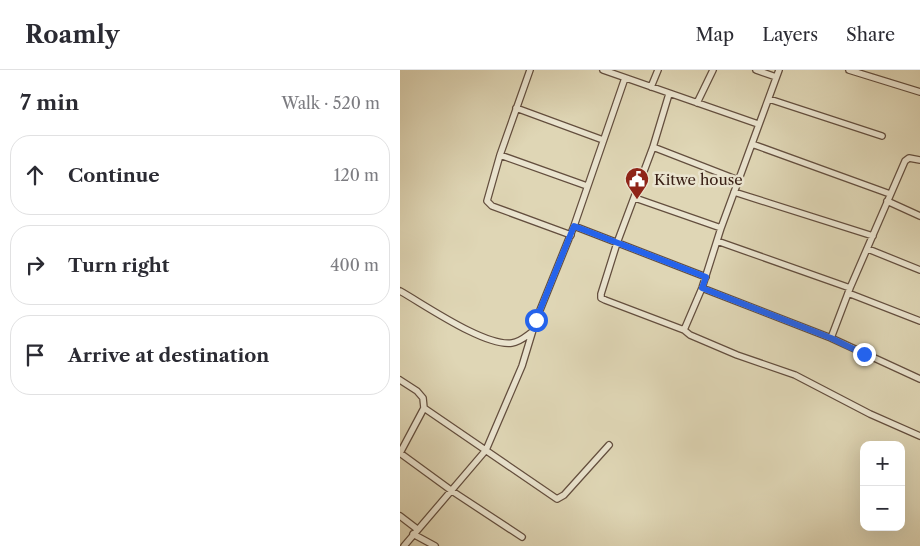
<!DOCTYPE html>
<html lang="en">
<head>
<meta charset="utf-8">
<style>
  body { margin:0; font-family:"Libre Caslon Text",serif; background:#f7f7f7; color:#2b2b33 }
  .controls { position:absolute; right:15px; bottom:15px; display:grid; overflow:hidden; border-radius:10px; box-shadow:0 5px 20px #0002 }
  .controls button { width:45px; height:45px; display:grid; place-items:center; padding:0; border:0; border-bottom:1px solid #e1e1e2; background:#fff; color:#2b2b33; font:25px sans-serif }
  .stop { position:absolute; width:15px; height:15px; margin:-11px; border:4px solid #2563eb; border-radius:50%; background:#fff }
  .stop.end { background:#2563eb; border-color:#fff; box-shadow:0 1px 5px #0008 }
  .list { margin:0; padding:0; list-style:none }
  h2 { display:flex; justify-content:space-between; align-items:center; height:65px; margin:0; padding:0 20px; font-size:21px }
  h2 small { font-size:16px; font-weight:400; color:#7c7c81 }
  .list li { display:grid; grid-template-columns:32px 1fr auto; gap:15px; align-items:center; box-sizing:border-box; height:80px; margin:0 10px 10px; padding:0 10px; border:1px solid #e1e1e2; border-radius:20px }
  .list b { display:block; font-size:19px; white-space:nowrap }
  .list em { font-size:16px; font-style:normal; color:#7c7c81 }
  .icon { flex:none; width:28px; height:28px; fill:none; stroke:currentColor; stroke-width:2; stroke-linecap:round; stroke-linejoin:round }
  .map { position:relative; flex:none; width:520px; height:476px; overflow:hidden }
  header { display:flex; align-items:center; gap:30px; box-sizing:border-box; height:70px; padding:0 25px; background:#fff; border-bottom:1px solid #e1e1e2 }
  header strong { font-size:24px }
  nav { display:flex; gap:28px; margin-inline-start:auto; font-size:18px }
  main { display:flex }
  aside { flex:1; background:#fff }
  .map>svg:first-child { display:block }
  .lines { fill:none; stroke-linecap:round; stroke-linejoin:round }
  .minor-casing { stroke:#634e3e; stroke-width:8 }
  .minor { stroke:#eae4cf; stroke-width:5.5 }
  .route { stroke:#2563eb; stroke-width:6 }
  .labels { text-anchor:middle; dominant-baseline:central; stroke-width:5; stroke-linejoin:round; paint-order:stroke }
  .poi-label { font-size:15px; fill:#3a2117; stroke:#eae4cf; text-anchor:start }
</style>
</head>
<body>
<header>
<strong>Roamly</strong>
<nav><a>Map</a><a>Layers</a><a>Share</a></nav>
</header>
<main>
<aside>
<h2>7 min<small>Walk · 520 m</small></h2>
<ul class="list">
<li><svg class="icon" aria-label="ahead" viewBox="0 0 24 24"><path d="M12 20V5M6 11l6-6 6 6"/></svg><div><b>Continue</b></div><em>120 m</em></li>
<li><svg class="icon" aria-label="right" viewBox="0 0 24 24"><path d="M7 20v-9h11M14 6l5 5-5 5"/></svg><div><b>Turn right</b></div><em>400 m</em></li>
<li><svg class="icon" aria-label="arrive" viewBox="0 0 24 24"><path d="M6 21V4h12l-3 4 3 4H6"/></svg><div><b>Arrive at destination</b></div></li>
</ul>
</aside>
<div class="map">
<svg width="520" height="476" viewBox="0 0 520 476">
  <rect width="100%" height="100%" fill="#dfd6b5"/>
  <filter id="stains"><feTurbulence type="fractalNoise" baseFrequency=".004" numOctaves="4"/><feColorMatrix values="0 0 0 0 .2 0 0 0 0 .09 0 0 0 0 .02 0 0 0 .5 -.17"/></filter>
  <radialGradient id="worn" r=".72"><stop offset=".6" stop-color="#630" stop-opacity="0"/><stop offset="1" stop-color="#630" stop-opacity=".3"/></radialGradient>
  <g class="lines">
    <g class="minor-casing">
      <path id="minor" d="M130 0 100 85 87 131 92 136 171 165
        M203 0 358 54
        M356 0 376 7
        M379 0 321 158 302 218 284 260 290 265 337 285 395 305 470 344 520 366
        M449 0 520 22
        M251 17 258 0
        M269 24 253 77 217 173 201 224V228L205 230 284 260
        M369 29 482 66
        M297 33 313 0
        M116 38 203 70
        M352 74 490 124
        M253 77 338 110
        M100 85 187 116
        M334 122 473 166
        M235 128 321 158
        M487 131 520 146
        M174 156 306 207
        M317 171 450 218
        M468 179 520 200
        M302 218 431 268 520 309
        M0 221C25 235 85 277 112 273 120 272 125 267 132 262
        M448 223 520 251
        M431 268 450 218 505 91 509 88 520 90
        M0 310 17 321 23 328 24 338 0 383
        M24 338 157 429 164 425 209 375
        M0 383 52 421 122 467
        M0 446 17 459
        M13 464 35 476
        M4 476 86 380 122 296 136 250 174 156 225 8"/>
    </g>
    <use href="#minor" class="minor"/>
  </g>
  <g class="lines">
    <path class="route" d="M136 250 174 156 306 207 302 218 431 268 464 284"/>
  </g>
  <defs>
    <g id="civic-pin" transform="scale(1.25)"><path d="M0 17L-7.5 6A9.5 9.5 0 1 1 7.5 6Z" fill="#8f2418" stroke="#eae4cf"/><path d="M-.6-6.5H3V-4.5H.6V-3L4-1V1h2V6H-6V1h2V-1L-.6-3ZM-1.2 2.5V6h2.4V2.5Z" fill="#fff"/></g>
  </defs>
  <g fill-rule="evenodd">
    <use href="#civic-pin" x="237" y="109"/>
  </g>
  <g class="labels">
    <g class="poi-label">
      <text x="254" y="109">Kitwe house</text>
    </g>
  </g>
  <rect width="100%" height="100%" filter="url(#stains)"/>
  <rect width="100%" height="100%" fill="url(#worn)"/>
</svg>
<div class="controls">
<button>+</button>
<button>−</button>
</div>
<div class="stop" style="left:136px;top:250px"></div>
<div class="stop end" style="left:464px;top:284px"></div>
</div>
</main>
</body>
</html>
